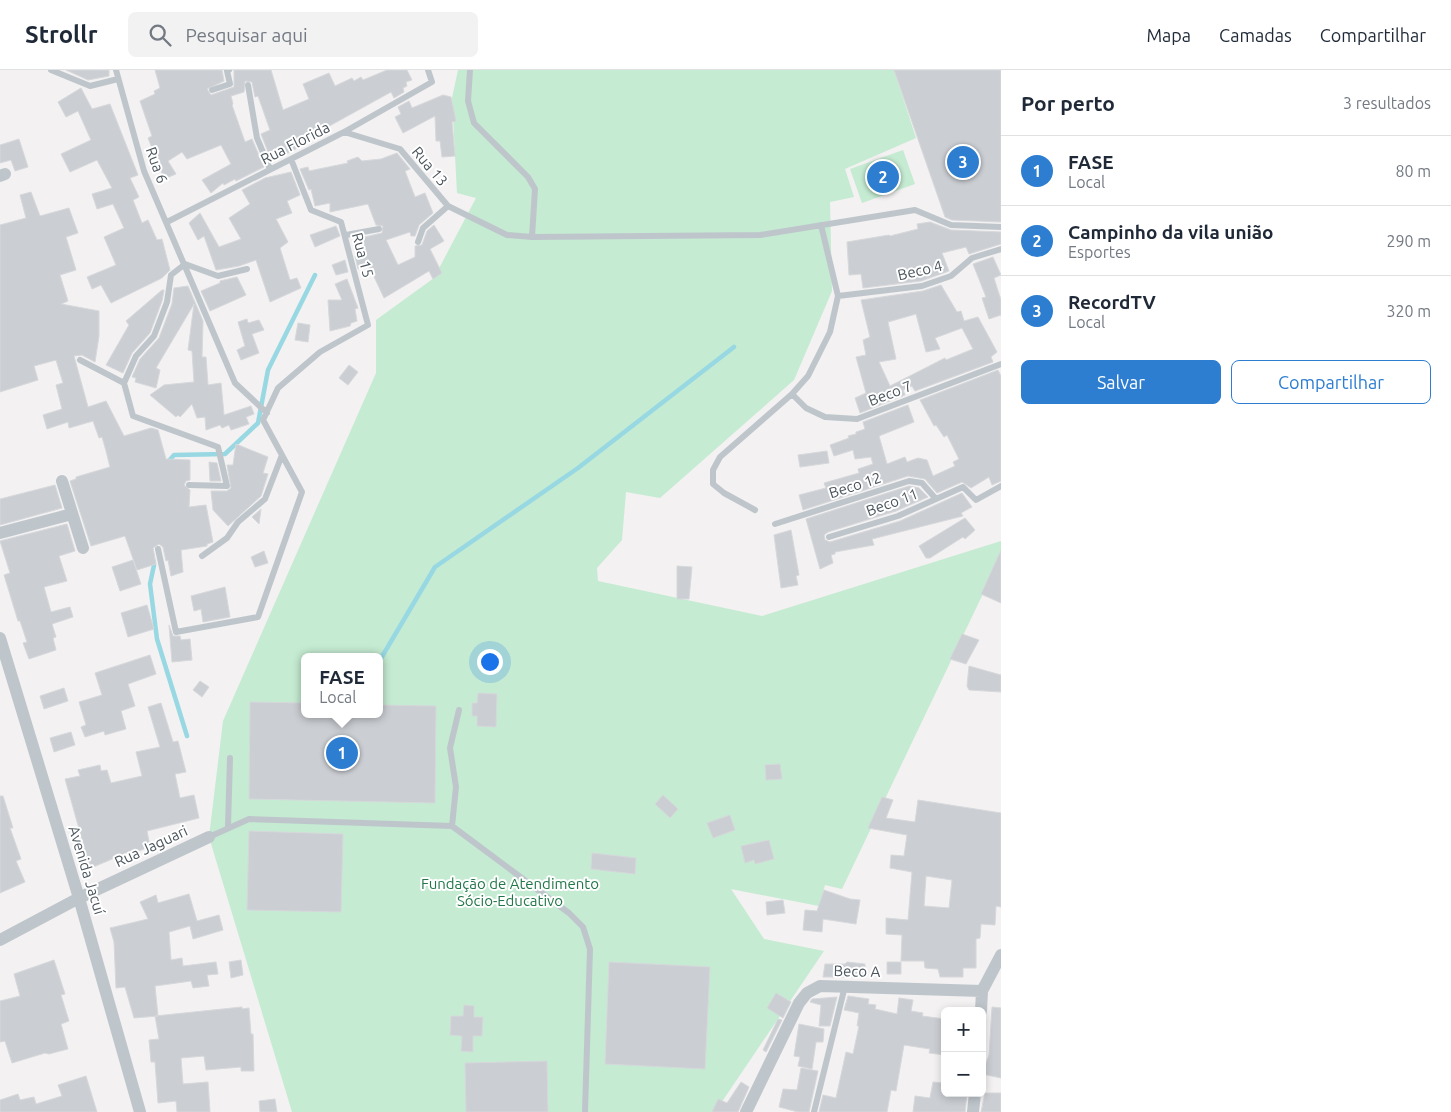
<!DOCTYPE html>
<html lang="pt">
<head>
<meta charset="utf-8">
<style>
  body { margin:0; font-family:Ubuntu,sans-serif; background:#f2f2f3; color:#1f2937 }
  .controls { position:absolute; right:15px; bottom:15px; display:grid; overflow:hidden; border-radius:8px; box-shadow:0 2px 8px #0003 }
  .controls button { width:45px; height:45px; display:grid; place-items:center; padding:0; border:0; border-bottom:1px solid #e0e1e3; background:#fff; color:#1f2937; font:25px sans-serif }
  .you { position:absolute; left:489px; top:591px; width:18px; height:18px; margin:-12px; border:4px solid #fff; border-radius:50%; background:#1a73e8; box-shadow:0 0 0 8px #1a73e833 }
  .badge { display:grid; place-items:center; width:32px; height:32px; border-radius:50%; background:#2d7ed1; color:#fff; font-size:16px; font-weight:700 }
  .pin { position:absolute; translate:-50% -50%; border:2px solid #fff; box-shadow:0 1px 5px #0006 }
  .popup { position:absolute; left:301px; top:583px; width:82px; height:65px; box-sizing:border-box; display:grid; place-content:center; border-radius:8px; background:#fff; filter:drop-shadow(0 1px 4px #0005); font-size:16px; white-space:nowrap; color:#747a83 }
  .popup b { font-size:19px; color:#1f2937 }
  .popup::after { content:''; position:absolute; left:50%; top:100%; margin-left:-10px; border:10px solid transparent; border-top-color:#fff }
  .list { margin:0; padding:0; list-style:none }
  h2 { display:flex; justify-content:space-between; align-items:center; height:65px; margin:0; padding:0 20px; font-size:21px }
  h2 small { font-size:16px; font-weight:400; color:#747a83 }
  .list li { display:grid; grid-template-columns:32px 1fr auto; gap:15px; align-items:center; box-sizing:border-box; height:70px; padding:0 20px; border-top:1px solid #e0e1e3 }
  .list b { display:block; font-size:19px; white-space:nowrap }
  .list p { margin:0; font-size:16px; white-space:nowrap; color:#747a83 }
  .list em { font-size:16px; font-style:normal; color:#747a83 }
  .actions { display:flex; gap:10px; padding:15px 20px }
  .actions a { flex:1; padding:11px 0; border:1px solid #2d7ed1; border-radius:8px; text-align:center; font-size:18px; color:#2d7ed1 }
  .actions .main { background:#2d7ed1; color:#fff }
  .icon { flex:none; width:28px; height:28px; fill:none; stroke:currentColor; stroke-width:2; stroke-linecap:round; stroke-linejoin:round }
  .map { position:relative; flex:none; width:1001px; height:1042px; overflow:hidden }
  header { display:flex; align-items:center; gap:30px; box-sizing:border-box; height:70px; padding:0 25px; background:#fff; border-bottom:1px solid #e0e1e3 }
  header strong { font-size:24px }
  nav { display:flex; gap:28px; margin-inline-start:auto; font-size:18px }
  .search { width:350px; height:45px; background:#f2f2f3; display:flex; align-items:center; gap:12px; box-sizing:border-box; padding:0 18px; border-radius:8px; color:#747a83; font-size:19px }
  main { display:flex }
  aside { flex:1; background:#fff }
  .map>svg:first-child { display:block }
  .green { fill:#c5ebd2; fill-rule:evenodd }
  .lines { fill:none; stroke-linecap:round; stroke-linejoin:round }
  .stream { stroke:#97d8e3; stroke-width:4.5 }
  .building { fill:#cbced3; stroke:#d6d8db; fill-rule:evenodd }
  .service { stroke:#bec6cc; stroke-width:6 }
  .minor { stroke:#bec6cc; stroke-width:12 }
  .labels { text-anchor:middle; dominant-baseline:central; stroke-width:4; stroke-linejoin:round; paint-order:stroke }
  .street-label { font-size:15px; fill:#4b555c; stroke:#fff }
  .park-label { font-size:15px; fill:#227748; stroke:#fff }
</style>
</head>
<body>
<header>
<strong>Strollr</strong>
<div class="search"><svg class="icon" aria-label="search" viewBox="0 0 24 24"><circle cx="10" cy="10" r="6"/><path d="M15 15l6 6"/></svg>Pesquisar aqui</div>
<nav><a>Mapa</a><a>Camadas</a><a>Compartilhar</a></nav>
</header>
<main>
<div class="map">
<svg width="1001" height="1042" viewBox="0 0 1001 1042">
  <rect width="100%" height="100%" fill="#f3f1f1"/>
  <path class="green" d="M458 0H894L916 68 845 99 854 127 830 132 832 221 794 310 660 428 626 422 622 470 597 498 598 511 762 546 1001 471V486L842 819 825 815 819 836 731 819 764 869 824 881 715 1042H292L209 767 223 651 376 303V250L434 208 476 128 457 123 452 28ZM304 587H380V644H304Z
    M903 80 915 114 862 133 850 99Z"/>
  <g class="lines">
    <path class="stream" d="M168 392 174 385 225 384 258 353 268 300 315 205
      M153 490 154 495 150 514 157 569 187 666
      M380 590 435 497 578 398 734 277"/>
  </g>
  <path class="building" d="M66 0H109V6L88 10Z
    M155 0H222L224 11 207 19 211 25 234 17V0H271L283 40 309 29 303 14 329 3 335 16 352 8 354 11 361 7 363 10 387 0H407L412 10 406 12 407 16 403 18 404 22 394 28 391 22 324 59 322 55 297 68 301 76 272 92 261 64 270 60 258 26 255 27 252 12 245 11 244 22 231 26 233 34 232 35 245 72 252 69 264 97 236 111 235 109 224 115 223 113 211 123 202 110 231 94 221 75 187 89 182 82 168 91 176 104 164 109 148 68 152 66 140 31 155 24 154 21 160 18Z
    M894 0H1001V152L952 150 945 147Z
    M81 18 92 39 110 34 138 105 130 108 139 127 133 130 142 153 148 150 157 170 162 169 170 200 162 208 111 233 101 215 92 219 87 207 116 195 104 167 124 158 113 134 97 139 92 124 112 118 97 90 70 102 61 84 91 70 78 41 66 47 58 32Z
    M443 25 451 27 456 51 452 52 455 86 442 87 440 71H436L435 46 403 63 395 47 401 44 398 37 409 31 412 38Z
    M19 69 28 97 15 101 11 90 0 93V75Z
    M397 83 410 99 405 101 415 127 425 123 433 143 419 155 415 166H411L410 162 386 170 398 195 415 187V176L422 175 427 161 434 155 444 171 430 179 442 203 433 209 429 201 384 228 369 196 358 199 355 186 361 183 356 169 382 163 383 156 376 155 368 134 330 142V133L315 136 311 119 309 120 300 99 308 97 309 101 348 93 347 91 358 87 362 91 381 89Z
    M291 102 300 125 287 131 292 143 276 149 288 172 280 178 290 210 297 208 301 218 270 232 256 190 239 196 216 200 204 166 198 170 189 153 200 143 219 177 241 169 229 148 250 134 242 120 265 108Z
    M31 122 40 146 69 138 78 163 66 167 76 200 60 205 68 231 61 234 99 241V266L95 292 82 285 74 286 88 337 106 331 124 366 151 358 158 360 166 389 190 390V410L186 411 184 415 190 420 189 437 206 435 213 472 207 474V476L181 480 183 502 171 506 168 490 166 491 163 477 159 474 153 478 156 494 137 500 125 466 91 476 70 411 76 409V407L110 397 106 381 102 367 99 368 93 351 69 358 68 352 47 359 43 345 62 339 56 315 63 313 56 290 34 296 38 310 0 322V155L26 148 20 125Z
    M930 152 951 160 1001 162V174L969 184 966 177 942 183 949 201 921 211 863 218 861 204 849 205 847 172 889 165 890 166 918 159 917 154Z
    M336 156 340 166 315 177 310 165Z
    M993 187 1001 205 994 208 1001 230V245L989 249 982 228 986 227 973 194Z
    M345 190 348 202 336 205 332 195Z
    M237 207 246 225 210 241 201 221 220 213V211Z
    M347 209 358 238 355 239 357 251 351 253 350 256 330 261 328 230H342L335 214Z
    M941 215 957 242 961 241 964 251 978 247 997 282 991 287 993 292 915 321 912 316 903 320 905 325 860 343 855 328 866 323 856 287 866 285 863 270 870 267 861 230 923 221ZM916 244 926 282 940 279 935 268 962 258 973 279 946 290 945 288 890 316 879 292 896 289 888 252Z
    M188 216 203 251 202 287H206L208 315 221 313 224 345 251 336 254 344 246 347 249 354 231 360 229 355 222 358 220 355 206 360 205 347 197 348 192 334 180 347 178 345 176 347 150 325 164 315 194 312 192 281 188 280 194 234 156 298 160 300 156 318 135 312 136 308 132 307 140 289 159 268 172 234 174 218Z
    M162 220H164L162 231 150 263 132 283 123 303 106 295 129 255 126 251Z
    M247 249 248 253 259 250 264 260 252 264 259 283 241 290 237 280 245 276 238 252Z
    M298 253 310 255 308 272 295 270Z
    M349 295 358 302 348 315 339 308Z
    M998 300 1001 306V411L992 415 989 407 971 418 962 412 937 423 925 409 908 406 803 440 799 425 826 418 824 413 859 403 858 399 873 394 871 387 855 389 853 380 834 386 830 375 849 368 848 366 856 364V362L865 359 863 352 908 335 914 352 879 366 887 394 905 387 907 392 918 388 927 390 933 406 955 396 953 392 959 389 947 365 944 367 936 355 934 356 920 330Z
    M236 374 268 387 263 403 268 404 261 426 228 456 213 440 211 421H227L231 418 227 395H233Z
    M827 381 829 393 800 397 798 385Z
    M209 392 217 393 221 411H210Z
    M55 415 62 438 0 455V429Z
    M909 416 919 418 928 427 896 441 828 462 824 465 825 470 830 472 900 451 962 423 972 437 961 443 963 446 872 469 874 475 835 482V484L831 485 833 493 820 499 806 449Z
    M261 439 259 454 252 447Z
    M965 448 975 460 965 469 963 467 930 488H926L919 476Z
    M67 454 75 481 59 486 67 511 44 517 51 542 70 537 73 547 52 554 56 567 53 568 56 580 29 589 23 573 27 572 20 551H18L4 505 10 503 0 471Z
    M791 460 799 505 796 506 798 515 781 518 774 465Z
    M1001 480V533L981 524Z
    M264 481 268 493 255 497 251 487Z
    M133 490 141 514 120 521 112 497Z
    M677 496 692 497 689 529H677Z
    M225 517 230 547 203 552 201 539 194 541 191 526Z
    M147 535 154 559 128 567 121 543Z
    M169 555 173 566H180L181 570 190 569 192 590 172 592Z
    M962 564 979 570 966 594 950 589Z
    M150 585 156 604 128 614 135 636 121 641 126 659 105 665 104 661 85 667 81 657 86 655 79 632 102 625 95 603Z
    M969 596 1001 605V622L969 620 967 616Z
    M200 611 209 617 202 627 193 620Z
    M64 618 68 631 44 639 40 626Z
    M478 623 497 624 496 657 477 656V646H472V633H477Z
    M250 632 304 633V644H380V635L436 636 435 733 249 729Z
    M161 633 173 672 178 671 186 702 175 704 180 728 194 725 199 748 147 761 150 776 131 785V781L91 798 83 780H85L65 709 80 706 78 700 100 695 101 701 107 700 111 713 142 706 136 682 160 677 148 637Z
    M71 662 75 675 54 682 50 668Z
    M780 694 782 709 766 710 765 695Z
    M663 725 678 739 670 748 655 734Z
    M0 726H3L13 758H10L21 789 16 791 25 812 0 823Z
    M882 727 893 730 886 748 915 752 918 730 1001 743V837L996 836 995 855 981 854 980 868 976 869V898H963V907H940L938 899 925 898 924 891H901L902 865 886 864V848L908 850 912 802 890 798 891 785 904 786 907 765 868 758ZM926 806 952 810 949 838 924 836Z
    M730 745 735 760 713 768 707 753Z
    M249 761 343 764 341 842 247 840Z
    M769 770 774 789 755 794 754 790 745 793 741 776Z
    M592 783 636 788 635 804 591 799Z
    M824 820 850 829 860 830 856 854 823 849 822 862 803 860 805 840 817 841Z
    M189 824 197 851 219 845 223 860 193 869 190 856 169 862 171 890 182 888 183 896 216 892 218 904 207 905 209 916 193 918 191 911 155 916 158 946 134 948 125 917 116 918 114 872 110 858 148 849 140 832 156 825 158 833Z
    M783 830 785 843 767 845 766 832Z
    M54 890 65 924 61 925 69 951 61 954 68 979 49 984 45 983 12 993 5 971 0 972V931L20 926 14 904Z
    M241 890 243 905 231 908 229 892Z
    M609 892 710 897 705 999 605 994Z
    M847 892 865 894V907H823L825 894H845Z
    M887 892H901V904H887Z
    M776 923 791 932 783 948 767 938Z
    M848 926 869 929 868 934 876 935 875 939 897 944 899 928 913 930 911 941 923 943 922 946 945 949V985L929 983 930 979 904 975 896 1021 891 1020 887 1042H819L823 1025 836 1028 846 982 853 984 859 956H857L859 943 844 940Z
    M837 927 830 956H819L821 935 810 932 812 929Z
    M464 935 474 936V947H483L482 966H473V982L461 981 462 966 450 965 451 946H463Z
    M242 937V939L249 938 251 964H253L254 1001H241V997L206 1000 204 986 181 988 183 1014 208 1012 210 1042H177L176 1031 158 1033 155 992H151L149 970 159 969 155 946Z
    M992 937 1001 938V1008L982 1004 989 985Z
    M778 949 782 950 766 982 763 980Z
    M799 954 824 959 823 972H816L812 999 798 996 800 987 794 986Z
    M547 991 548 1042H466L465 993Z
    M801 998 818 1001 809 1042H798L779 1037 783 1019 797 1020Z
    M86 1006 97 1042H0V1030L18 1024 20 1030 34 1027 36 1034 62 1026 58 1015Z
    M741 1012 749 1017 738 1042H712L718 1029 727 1033Z
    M933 1012 945 1013V1023H967L965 1042H913L915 1026 930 1028Z
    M985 1023H1001V1042H981Z
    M275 1029 277 1042H260L259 1031Z"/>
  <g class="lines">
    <path class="service" d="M51 0 90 16 118 9
      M116 0 144 101 235 313 267 343
      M470 0 468 31 474 53 528 107 535 119 532 167
      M248 15 257 68 270 99
      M212 20 230 14 227 1 229 0
      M344 62 400 79 448 136 423 158 418 172
      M448 136 507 165 532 167 760 165 915 140 951 155 1001 157
      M167 152 344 62 432 12 428 0
      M346 165 379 159
      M838 226 922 216 951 206 972 188 1001 179
      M80 290 124 313 136 286 154 266 167 232 171 205 185 194 218 206 247 199
      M124 313 133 346 218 377 227 416 189 415
      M792 324 806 338 825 347 857 349 1001 294
      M755 440 724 423 713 414V400L720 387 792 324 808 306 830 262 838 226 821 155
      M775 454 909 411 922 413 936 429
      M829 467 898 446 963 417 976 430 1001 416
      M158 479 176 562 258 547 302 422 263 350 278 318 320 282 368 255 341 152 311 140 291 89
      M202 486 227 468 238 452 265 429 282 385
      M228 756 230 688
      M452 756 456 717 450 678 459 640
      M209 767 249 749 452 756 569 843 583 857 590 879 585 1042
      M814 1042 845 916"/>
    <path class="minor" d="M0 106 5 104
      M62 411 83 478
      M0 463 72 444
      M0 568 79 828 140 1042
      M0 870 79 828 209 767
      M981 941 982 921 1001 885
      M746 1042 799 933 807 923 820 916 982 921
      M973 1042 975 1023"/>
  </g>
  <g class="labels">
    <g class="street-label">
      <text transform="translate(295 73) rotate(-27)">Rua Florida</text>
      <text transform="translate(157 95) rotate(70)">Rua 6</text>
      <text transform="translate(430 96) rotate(50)">Rua 13</text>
      <text transform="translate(363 185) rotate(75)">Rua 15</text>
      <text transform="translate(920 200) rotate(-13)">Beco 4</text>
      <text transform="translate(890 323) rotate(-21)">Beco 7</text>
      <text transform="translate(855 415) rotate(-18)">Beco 12</text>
      <text transform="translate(892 432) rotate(-20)">Beco 11</text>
      <text transform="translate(151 776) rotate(-25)">Rua Jaguari</text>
      <text transform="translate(87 800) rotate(73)">Avenida Jacuí</text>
      <text transform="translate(857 901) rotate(1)">Beco A</text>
    </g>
    <g class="park-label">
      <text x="510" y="813">Fundação de Atendimento<tspan x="510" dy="17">Sócio-Educativo</tspan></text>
    </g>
  </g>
</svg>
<div class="controls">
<button>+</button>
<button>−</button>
</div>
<div class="you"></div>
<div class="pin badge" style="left:342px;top:683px">1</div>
<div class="popup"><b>FASE</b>Local</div>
<div class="pin badge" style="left:883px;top:107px">2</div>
<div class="pin badge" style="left:963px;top:92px">3</div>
</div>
<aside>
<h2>Por perto<small>3 resultados</small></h2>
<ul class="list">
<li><span class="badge">1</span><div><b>FASE</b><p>Local</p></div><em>80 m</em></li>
<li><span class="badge">2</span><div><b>Campinho da vila união</b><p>Esportes</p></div><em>290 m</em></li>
<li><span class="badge">3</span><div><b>RecordTV</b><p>Local</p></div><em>320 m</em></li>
</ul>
<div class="actions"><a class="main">Salvar</a><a>Compartilhar</a></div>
</aside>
</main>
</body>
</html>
